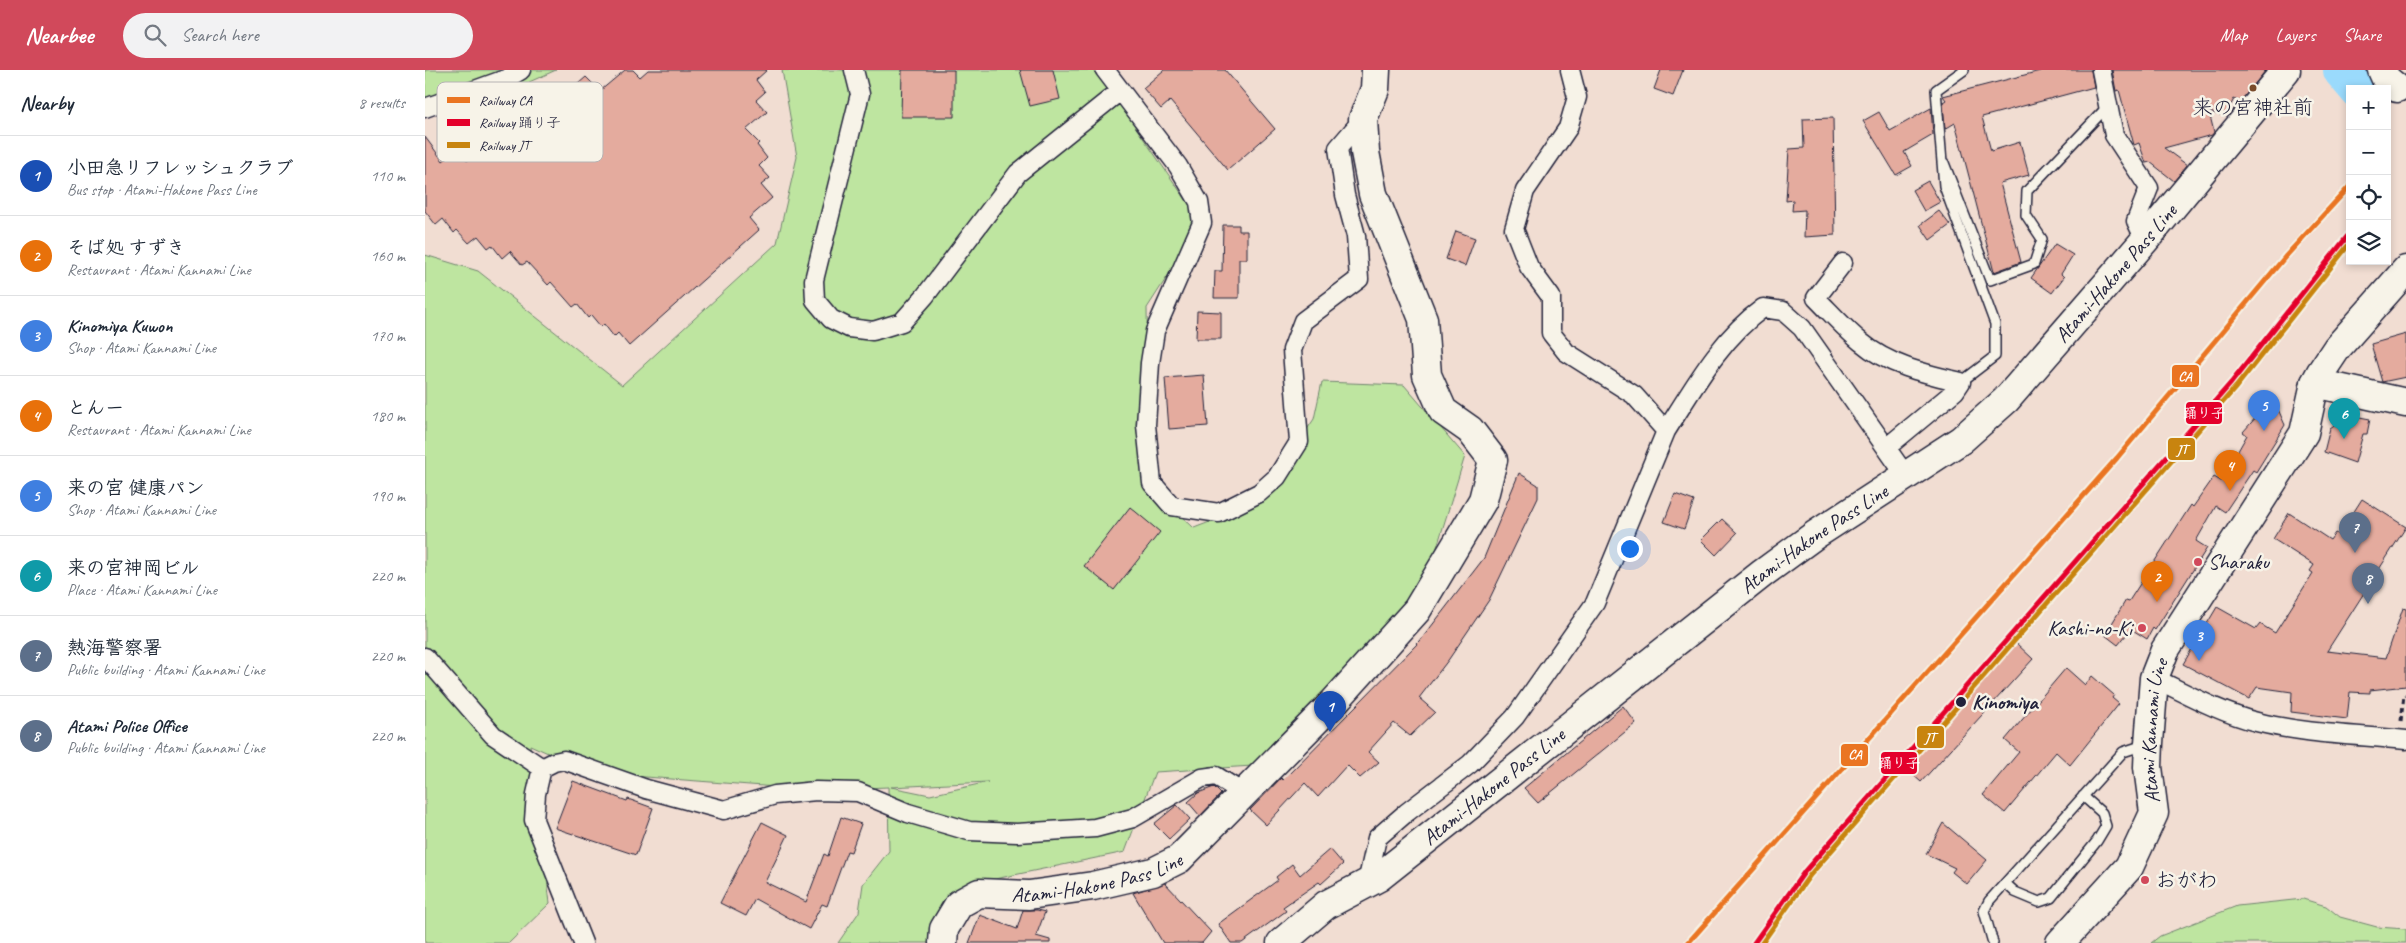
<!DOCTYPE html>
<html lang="en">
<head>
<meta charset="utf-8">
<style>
  body { margin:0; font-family:Caveat,"Klee One",sans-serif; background:#f2f2f3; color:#1f2937 }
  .controls { position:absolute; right:15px; top:15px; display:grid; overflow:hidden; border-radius:0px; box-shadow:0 2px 8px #0003 }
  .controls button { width:45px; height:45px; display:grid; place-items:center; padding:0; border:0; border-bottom:1px solid #e0e1e3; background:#fff; color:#1f2937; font:25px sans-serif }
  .you { position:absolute; left:1204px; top:478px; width:18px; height:18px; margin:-12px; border:4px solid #fff; border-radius:50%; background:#1a73e8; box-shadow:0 0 0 8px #1a73e833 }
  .badge { display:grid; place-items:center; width:32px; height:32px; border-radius:50%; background:#d1495b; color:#fff; font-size:16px; font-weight:700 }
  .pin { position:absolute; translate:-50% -41px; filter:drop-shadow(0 1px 2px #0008) }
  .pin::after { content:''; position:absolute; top:26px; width:18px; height:15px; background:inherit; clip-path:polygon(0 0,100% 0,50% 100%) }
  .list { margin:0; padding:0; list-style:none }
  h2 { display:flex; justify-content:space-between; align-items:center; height:65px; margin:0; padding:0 20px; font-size:21px }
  h2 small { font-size:16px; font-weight:400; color:#747a83 }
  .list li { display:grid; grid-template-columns:32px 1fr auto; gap:15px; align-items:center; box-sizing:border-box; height:80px; padding:0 20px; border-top:1px solid #e0e1e3 }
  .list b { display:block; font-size:19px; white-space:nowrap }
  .list p { margin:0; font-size:16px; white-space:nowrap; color:#747a83 }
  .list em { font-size:16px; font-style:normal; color:#747a83 }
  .icon { flex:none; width:28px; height:28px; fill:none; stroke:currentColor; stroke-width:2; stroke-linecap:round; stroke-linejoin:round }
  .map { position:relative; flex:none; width:1981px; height:873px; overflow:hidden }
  header { display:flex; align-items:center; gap:30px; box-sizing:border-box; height:70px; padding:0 25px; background:#d1495b; color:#fff }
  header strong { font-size:24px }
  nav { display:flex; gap:28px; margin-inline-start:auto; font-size:18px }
  .search { width:350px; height:45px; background:#f2f2f3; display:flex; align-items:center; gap:12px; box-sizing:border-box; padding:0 18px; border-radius:28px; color:#747a83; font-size:19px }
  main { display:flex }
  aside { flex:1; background:#fff }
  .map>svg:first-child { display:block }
  .green { fill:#bee5a0; stroke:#70846e; fill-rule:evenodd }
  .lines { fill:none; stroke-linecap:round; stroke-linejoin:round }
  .river { stroke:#9adafc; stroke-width:40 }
  .building { fill:#e4ab9e; stroke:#22223b }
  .service-casing { stroke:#22223b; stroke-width:12 }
  .minor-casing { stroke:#22223b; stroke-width:21 }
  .primary-casing { stroke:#22223b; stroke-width:31 }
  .path { stroke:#22223b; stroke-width:3; stroke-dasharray:5 4; stroke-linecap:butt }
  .service { stroke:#f7f3e8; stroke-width:9 }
  .minor { stroke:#f7f3e8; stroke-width:18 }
  .primary { stroke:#f7f3e8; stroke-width:28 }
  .rail-1-casing { stroke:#f7f3e8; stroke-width:9 }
  .rail-2-casing { stroke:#f7f3e8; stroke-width:9 }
  .rail-3-casing { stroke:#f7f3e8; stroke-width:9 }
  .rail-1 { stroke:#ea7522; stroke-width:5 }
  .rail-2 { stroke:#e4002b; stroke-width:5 }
  .rail-3 { stroke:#c8840f; stroke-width:5 }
  .bus-dot { fill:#7a4b2a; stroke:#f7f3e8; stroke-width:2 }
  .poi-dot { fill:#d1495b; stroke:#f7f3e8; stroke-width:2 }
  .stop-dot { fill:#22223b; stroke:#f7f3e8; stroke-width:2 }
  .labels { text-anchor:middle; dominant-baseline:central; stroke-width:5; stroke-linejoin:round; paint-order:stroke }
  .bus-label { font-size:20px; fill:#22223b; stroke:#f7f3e8 }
  .street-label { font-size:21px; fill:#22223b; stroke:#f7f3e8 }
  .poi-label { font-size:21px; fill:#22223b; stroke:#f7f3e8; text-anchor:start }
  .stop-label { font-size:21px; font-weight:bold; fill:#22223b; stroke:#f7f3e8; text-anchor:start }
  .key { fill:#f7f3e8; stroke:#b7b4b4; stroke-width:1 }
  .key-label { font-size:14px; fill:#22223b }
  .line-badge { stroke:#f7f3e8; stroke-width:2 }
  .badge-label { font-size:14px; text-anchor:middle; font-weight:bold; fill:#fff }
</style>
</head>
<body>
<header>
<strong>Nearbee</strong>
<div class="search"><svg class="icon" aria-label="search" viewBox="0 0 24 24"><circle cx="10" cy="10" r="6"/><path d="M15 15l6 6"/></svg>Search here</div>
<nav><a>Map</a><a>Layers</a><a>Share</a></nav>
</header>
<main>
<aside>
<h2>Nearby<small>8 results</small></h2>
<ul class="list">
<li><span class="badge" style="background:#1a4fb4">1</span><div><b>小田急リフレッシュクラブ</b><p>Bus stop · Atami-Hakone Pass Line</p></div><em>110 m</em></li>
<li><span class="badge" style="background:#e8710a">2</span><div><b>そば処 すずき</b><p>Restaurant · Atami Kannami Line</p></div><em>160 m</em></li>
<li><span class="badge" style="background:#3f7fe0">3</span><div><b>Kinomiya Kuwon</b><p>Shop · Atami Kannami Line</p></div><em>170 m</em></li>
<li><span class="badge" style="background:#e8710a">4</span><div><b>とんー</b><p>Restaurant · Atami Kannami Line</p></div><em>180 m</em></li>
<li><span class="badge" style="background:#3f7fe0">5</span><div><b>来の宮 健康パン</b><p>Shop · Atami Kannami Line</p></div><em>190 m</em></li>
<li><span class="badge" style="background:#0f9aa8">6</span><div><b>来の宮神岡ビル</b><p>Place · Atami Kannami Line</p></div><em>220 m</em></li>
<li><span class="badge" style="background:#5c6f8a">7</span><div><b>熱海警察署</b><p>Public building · Atami Kannami Line</p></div><em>220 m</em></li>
<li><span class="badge" style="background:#5c6f8a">8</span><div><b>Atami Police Office</b><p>Public building · Atami Kannami Line</p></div><em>220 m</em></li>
</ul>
</aside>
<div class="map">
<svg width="1981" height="873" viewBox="0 0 1981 873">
  <rect width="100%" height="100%" fill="#f1ddd2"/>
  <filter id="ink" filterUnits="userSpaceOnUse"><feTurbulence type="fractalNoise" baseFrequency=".02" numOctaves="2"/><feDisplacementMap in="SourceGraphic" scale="10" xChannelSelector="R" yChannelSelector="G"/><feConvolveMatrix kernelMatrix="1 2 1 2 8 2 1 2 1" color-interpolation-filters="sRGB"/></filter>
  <g filter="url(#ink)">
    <path class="green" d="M0 0H131L73 26 0 29Z
      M357 0H671L777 153 722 238 724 415 769 458 832 434 889 349 897 312 979 315 1040 386 1004 503 942 579 828 696 730 702 700 782 560 811 519 873H413L434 842 438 814 464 781 463 717 390 720 168 703 105 675 125 833 84 873H0V185L53 201 197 315 352 173 372 87ZM563 712 505 725 466 717 562 712Z
      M1878 829 1901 836 1915 847 1952 857 1981 859V873H1726L1735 866 1812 836Z"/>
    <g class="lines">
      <path class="river" d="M1918 0 1934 19"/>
    </g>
    <path class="building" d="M200 0H208L215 7 223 0H342L331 10 340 22 331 30 342 42 321 60 334 73 332 75 342 88 334 96 345 108 336 115 347 128 324 148 334 160 204 276 193 263 189 267 179 254 176 257 166 245 163 248 152 234 148 237 126 212 123 215 102 192 97 195 85 181 77 188 67 175 63 178 53 166 44 173 32 160 29 163 18 149 11 155 0 141V67L18 91 33 79 42 91 120 23 130 34 161 7 175 21Z
      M477 0H529V47H476Z
      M595 0H628L635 29 605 36Z
      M739 0H800L850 59 803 100 745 31 736 39 718 18Z
      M1236 0H1258L1248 26 1229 19Z
      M1619 0H1666L1669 17 1557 47 1566 81 1595 72 1604 105 1575 113 1596 192 1569 202 1530 53 1520 59 1518 32 1521 30 1518 26Z
      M1687 0H1841L1815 32 1809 29 1800 46 1784 42 1789 62 1787 65 1739 78 1762 95 1749 111 1725 92 1721 93 1714 73 1709 75 1694 20 1691 21Z
      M1506 38 1508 65 1479 82 1487 96 1471 105 1438 51 1454 42 1465 61Z
      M1408 48 1410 165 1379 167 1380 140 1367 141 1368 130 1361 131 1364 79 1379 78 1378 49Z
      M1503 111 1515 132 1499 141 1487 120Z
      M1514 141 1525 155 1505 170 1495 155Z
      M798 155H814V161H822V189H814V228H789L790 201H797Z
      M1031 161 1050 168 1040 196 1021 189Z
      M1630 174 1648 185 1636 204 1639 207 1627 223 1606 208Z
      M772 241 796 242V269H771Z
      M1981 264V307L1957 312 1946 274Z
      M779 305 783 356 744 359 740 308Z
      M1848 328 1860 355 1831 402 1828 400 1800 442 1791 436 1771 471 1782 478 1730 560 1728 558 1722 569 1706 559 1693 575 1680 565 1701 530 1704 531 1766 435 1768 437 1789 407 1796 411 1822 365 1818 362Z
      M1924 345 1945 349 1942 364H1938L1930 393 1899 382 1905 358Z
      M1094 403 1113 415V428L1064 530 1024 589 994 628 1010 642 985 666 969 653 943 682 954 692 935 708 922 695 893 727 880 713 841 755 825 740 856 708 858 710 995 571 1059 488Z
      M1250 424 1269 431 1259 459 1239 452Z
      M1937 429 1981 457 1902 581 1961 588 1978 538 1981 539V616L1945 620V623L1925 622 1922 649 1866 642 1867 622 1832 617 1824 629 1758 594 1792 537 1831 559 1835 554 1850 563 1888 503 1885 501 1889 495 1848 469 1864 443 1905 470 1910 463 1914 465Z
      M705 437 735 462 689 520 659 496Z
      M1297 449 1312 463 1291 485 1276 470Z
      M1591 573 1608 589 1496 712 1479 697Z
      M1641 598 1660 615 1667 606 1689 625 1687 628 1694 634 1645 695 1631 682 1580 743 1558 725 1594 682 1580 670Z
      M1198 636 1211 653 1113 733 1099 718Z
      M148 711 202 731 203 729 228 738 211 785 130 758Z
      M789 717 796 724 775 746 763 732 773 723Z
      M752 735 765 749 744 769 729 754Z
      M416 747 436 754 426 782 422 781 402 836 397 834 384 859 330 829 321 846 295 833 337 752 363 765 340 812 381 832 399 784 403 786Z
      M1518 753 1562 790 1542 814 1527 802 1530 798 1501 784Z
      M905 779 918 794 896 814 894 812 858 837 861 841 817 873H806L793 854 853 810 851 807 867 794 875 805Z
      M740 813 786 862 777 873H738L708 823Z
      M598 840H612L620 842 611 866 625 870V873H544L555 845 592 859Z"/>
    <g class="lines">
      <g class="service-casing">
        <path id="service" d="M1519 93 1565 210 1609 194 1617 169 1601 145 1602 121 1683 36
          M1536 312 1570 286V254L1519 116 1511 20 1539 0
          M1580 813 1590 822 1614 832 1626 828 1672 771 1681 756 1677 743 1658 726
          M1568 873 1559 841 1564 831 1698 682 1719 675"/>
      </g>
      <g class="minor-casing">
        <path id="minor" d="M429 0 435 24 389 210 390 230 406 249 424 258 448 261 477 252 500 226 593 103 695 21
          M680 0 753 96 774 132 777 153 730 261 725 293 721 355 727 413 747 436 794 443 834 423 852 407 874 372 867 280 878 251 934 209 931 166 920 125 913 78 938 49
          M1676 0 1689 65 1724 118 1711 151 1720 170
          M0 38 83 8 96 0
          M1418 193 1391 228C1406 243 1420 259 1436 272 1464 296 1502 304 1536 312L1530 321 1461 378
          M1241 361C1269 317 1295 269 1338 238L1358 241 1377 258 1481 406
          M0 587 68 665 117 698
          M1729 608C1762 624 1796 643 1832 652 1880 664 1932 665 1981 670
          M942 813 952 768 981 743 1045 694 1090 647 1170 533 1241 361 1209 325 1141 282 1126 263V227L1104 197 1089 159 1100 121 1143 58 1152 27 1145 0
          M158 873 109 750 111 724 117 698 129 692 139 690 221 719 299 740 350 725 391 721 433 722 483 743 544 761 592 763 670 758 708 748 777 708 791 706 818 723"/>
      </g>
      <g class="primary-casing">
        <g id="primary">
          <path d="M1957 0 1961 9 1972 18"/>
          <path d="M1890 313 1981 333"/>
          <path id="s1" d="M518 873 519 859 534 834 554 823 604 825 668 816 728 802 754 789 909 632 992 540 1058 430 1068 390 1045 360 1018 341 1002 305 998 249 948 124 940 82 938 49 950 19 951 0"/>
          <path id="s2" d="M856 873 901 835 954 807 1338 503 1390 465 1536 370 1581 330 1720 170 1861 0"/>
          <path id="s3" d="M1635 873 1704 797 1729 743 1723 697 1724 673 1729 608 1740 580 1879 363 1890 313 1896 302 1912 278 1981 200"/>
        </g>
      </g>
      <path class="path" d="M1976 651 1979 625H1981"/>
      <use href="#service" class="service"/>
      <use href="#minor" class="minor"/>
      <use href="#primary" class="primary"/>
      <g class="rail-1-casing">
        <path id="rail-1" d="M1263 873 1692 388 1860 187 1925 116"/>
      </g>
      <g class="rail-2-casing">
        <path id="rail-2" d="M1329 873 1380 801 1806 313 1925 163"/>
      </g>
      <g class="rail-3-casing">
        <path id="rail-3" d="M1337 873 1385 805 1811 317 1925 173"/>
      </g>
      <use href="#rail-1" class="rail-1"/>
      <use href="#rail-2" class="rail-2"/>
      <use href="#rail-3" class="rail-3"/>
    </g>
  </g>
  <circle class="bus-dot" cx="1828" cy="18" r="4.5"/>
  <g class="poi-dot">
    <circle cx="1773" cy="492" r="5"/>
    <circle cx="1717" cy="558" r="5"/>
    <circle cx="1720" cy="810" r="5"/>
  </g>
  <circle class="stop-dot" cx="1536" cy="632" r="6"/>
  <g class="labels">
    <g class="bus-label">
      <text x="1828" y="37">来の宮神社前</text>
    </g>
    <g class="street-label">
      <text stroke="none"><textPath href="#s2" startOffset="1075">Atami-Hakone Pass Line</textPath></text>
      <text stroke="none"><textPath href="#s2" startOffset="670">Atami-Hakone Pass Line</textPath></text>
      <text stroke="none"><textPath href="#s3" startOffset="245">Atami Kannami Line</textPath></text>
      <text stroke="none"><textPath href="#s2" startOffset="265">Atami-Hakone Pass Line</textPath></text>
      <text stroke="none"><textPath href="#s1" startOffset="186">Atami-Hakone Pass Line</textPath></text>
    </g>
    <g class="poi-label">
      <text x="1783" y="492">Sharaku</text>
      <text x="1707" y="558" text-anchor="end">Kashi-no-Ki</text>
      <text x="1730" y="810">おがわ</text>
    </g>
    <g class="stop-label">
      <text x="1547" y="632">Kinomiya</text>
    </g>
  </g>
  <rect x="12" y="12" width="166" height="80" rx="8" class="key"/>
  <rect x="22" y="27" width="23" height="6" fill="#ea7522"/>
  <rect x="22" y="49" width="23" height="7" fill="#e4002b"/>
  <rect x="22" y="72" width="23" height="6" fill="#c8840f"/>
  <g class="key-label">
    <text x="54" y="35">Railway CA</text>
    <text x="54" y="57">Railway 踊り子</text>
    <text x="54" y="80">Railway JT</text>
  </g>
  <g class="line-badge">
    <rect x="1746" y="294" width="29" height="24" rx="5" fill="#ea7522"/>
    <rect x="1760" y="331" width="38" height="24" rx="5" fill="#e4002b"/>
    <rect x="1742" y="367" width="29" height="24" rx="5" fill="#c8840f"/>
    <rect x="1491" y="655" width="29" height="24" rx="5" fill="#c8840f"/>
    <rect x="1415" y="673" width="29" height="24" rx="5" fill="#ea7522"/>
    <rect x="1455" y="681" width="38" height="24" rx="5" fill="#e4002b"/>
  </g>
  <g class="badge-label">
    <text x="1760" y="311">CA</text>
    <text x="1779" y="348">踊り子</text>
    <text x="1757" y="384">JT</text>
    <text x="1505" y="672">JT</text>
    <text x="1430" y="689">CA</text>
    <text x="1474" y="698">踊り子</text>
  </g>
</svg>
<div class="controls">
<button>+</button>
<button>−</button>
<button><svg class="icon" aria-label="locate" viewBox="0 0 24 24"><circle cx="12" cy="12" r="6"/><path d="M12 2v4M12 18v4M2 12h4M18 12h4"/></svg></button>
<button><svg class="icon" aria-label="layers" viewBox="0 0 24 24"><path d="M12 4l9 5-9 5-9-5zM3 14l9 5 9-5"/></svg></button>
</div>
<div class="you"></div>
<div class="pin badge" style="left:905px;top:662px;background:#1a4fb4">1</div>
<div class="pin badge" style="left:1732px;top:532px;background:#e8710a">2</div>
<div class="pin badge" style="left:1774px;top:591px;background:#3f7fe0">3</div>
<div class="pin badge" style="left:1805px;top:421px;background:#e8710a">4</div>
<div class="pin badge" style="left:1839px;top:361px;background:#3f7fe0">5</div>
<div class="pin badge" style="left:1919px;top:369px;background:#0f9aa8">6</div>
<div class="pin badge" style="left:1930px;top:483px;background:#5c6f8a">7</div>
<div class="pin badge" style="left:1943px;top:534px;background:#5c6f8a">8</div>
</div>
</main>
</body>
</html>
